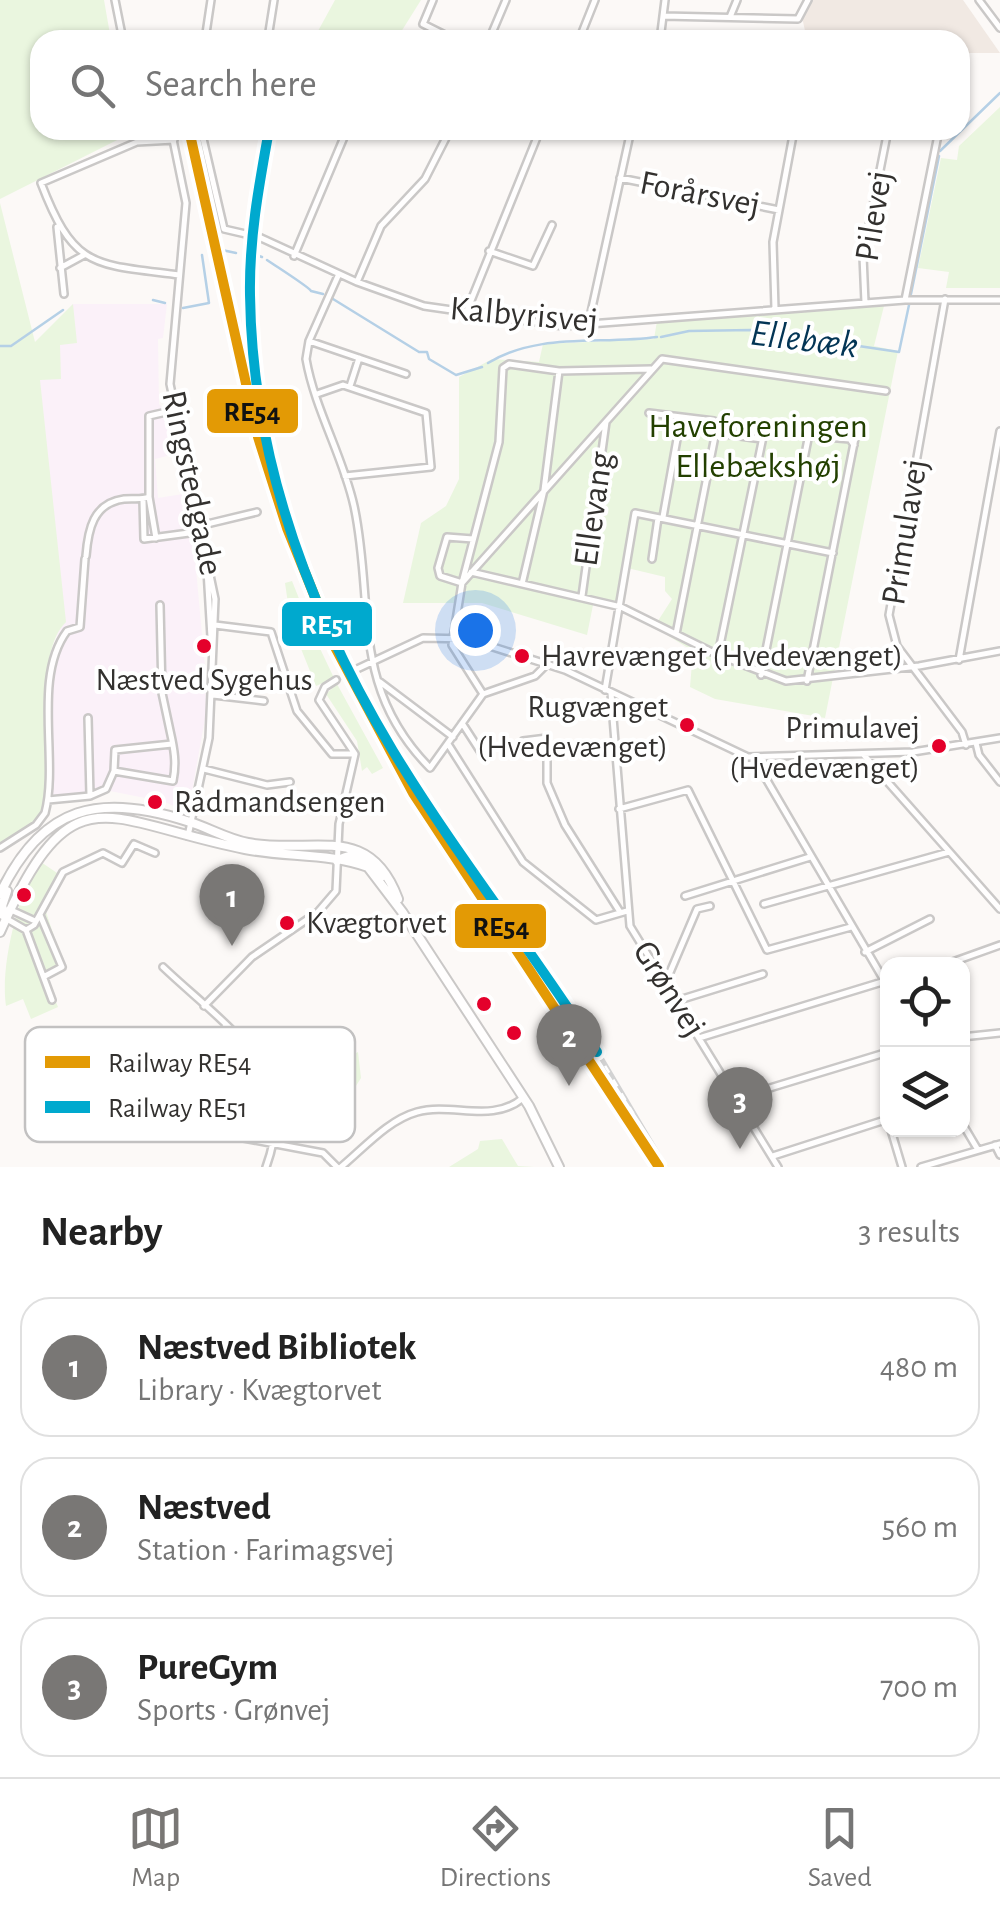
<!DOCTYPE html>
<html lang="en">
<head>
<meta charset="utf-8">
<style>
  body { margin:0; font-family:"Alegreya Sans",sans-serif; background:#f2f2f2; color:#222 }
  .controls { position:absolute; right:30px; bottom:30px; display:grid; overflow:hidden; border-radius:20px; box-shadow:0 2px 8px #0004 }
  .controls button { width:90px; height:90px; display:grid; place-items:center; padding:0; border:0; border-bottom:2px solid #e0e0e0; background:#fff; color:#222; font:50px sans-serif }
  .you { position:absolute; left:475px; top:630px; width:35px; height:35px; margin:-25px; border:8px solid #fff; border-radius:50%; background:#1a73e8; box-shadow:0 0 0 15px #1a73e833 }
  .badge { display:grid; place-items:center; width:65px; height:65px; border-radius:50%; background:#797775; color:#fff; font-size:32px; font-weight:700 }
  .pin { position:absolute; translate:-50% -82px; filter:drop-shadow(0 2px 5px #0008) }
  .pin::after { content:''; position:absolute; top:52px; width:35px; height:30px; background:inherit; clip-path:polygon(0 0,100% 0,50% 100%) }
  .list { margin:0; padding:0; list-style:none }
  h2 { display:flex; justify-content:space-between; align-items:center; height:130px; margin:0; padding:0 40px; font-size:42px }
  h2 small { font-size:32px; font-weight:400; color:#767676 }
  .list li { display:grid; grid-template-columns:65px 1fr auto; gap:30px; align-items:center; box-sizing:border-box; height:140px; margin:0 20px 20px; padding:0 20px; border:2px solid #e0e0e0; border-radius:30px }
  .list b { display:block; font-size:38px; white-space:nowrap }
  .list p { margin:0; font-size:32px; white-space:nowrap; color:#767676 }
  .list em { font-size:32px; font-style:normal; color:#767676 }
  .icon { flex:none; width:55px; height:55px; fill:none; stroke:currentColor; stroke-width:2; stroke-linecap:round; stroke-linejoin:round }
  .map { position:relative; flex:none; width:1000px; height:1167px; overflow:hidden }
  .search { position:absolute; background:#fff; box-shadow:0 2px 8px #0004; left:30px; right:30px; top:30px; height:110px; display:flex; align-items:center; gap:25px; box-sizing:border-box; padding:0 35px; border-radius:30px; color:#767676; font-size:38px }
  .sheet { height:610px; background:#fff }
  nav { display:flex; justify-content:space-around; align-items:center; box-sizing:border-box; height:140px; border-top:2px solid #e0e0e0; background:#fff; font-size:28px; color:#767676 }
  nav a { display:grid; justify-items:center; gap:5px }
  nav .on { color:#797775 }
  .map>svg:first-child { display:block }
  .built { fill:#f1e9e3 }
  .medical { fill:#fbf1f9 }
  .green { fill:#eaf6df }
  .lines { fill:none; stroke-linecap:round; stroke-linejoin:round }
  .stream { stroke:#b5d0e6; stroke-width:2.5 }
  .minor-tunnel { stroke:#d4d1cf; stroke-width:5; stroke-dasharray:5 2.5; stroke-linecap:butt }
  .minor-casing { stroke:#cac8c7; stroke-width:10 }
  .major-casing { stroke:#cac8c7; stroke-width:12 }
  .minor { stroke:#fffefe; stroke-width:5 }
  .major { stroke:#fffefe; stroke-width:8 }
  .rail-casing { stroke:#d2d2d2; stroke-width:6 }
  .rail { stroke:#fff; stroke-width:2.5; stroke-dasharray:8; stroke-linecap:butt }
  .rail-1-casing { stroke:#fff; stroke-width:18 }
  .rail-2-casing { stroke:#fff; stroke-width:18 }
  .rail-1 { stroke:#e39a05; stroke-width:10 }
  .rail-2 { stroke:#00a9ce; stroke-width:10 }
  .bus-dot { fill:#e4002b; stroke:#fff; stroke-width:4 }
  .labels { text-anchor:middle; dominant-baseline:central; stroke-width:8; stroke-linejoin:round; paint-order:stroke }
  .bus-label { font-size:32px; fill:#33312f; stroke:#fff; text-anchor:start }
  .street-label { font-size:35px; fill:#33312f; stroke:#fff }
  .park-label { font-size:35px; fill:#234000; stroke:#fff }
  .water-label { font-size:38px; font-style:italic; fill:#033555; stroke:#fff }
  .key { fill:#fff; stroke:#c2c1c1; stroke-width:2.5 }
  .key-label { font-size:28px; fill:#33312f }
  .line-badge { stroke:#fff; stroke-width:4 }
  .badge-label { font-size:28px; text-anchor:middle; font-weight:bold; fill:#fff }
  .pale-badge-label { font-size:28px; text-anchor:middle; font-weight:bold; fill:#111 }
</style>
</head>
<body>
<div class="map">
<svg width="1000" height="1167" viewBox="0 0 1000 1167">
  <rect width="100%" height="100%" fill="#fcf9f7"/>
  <path class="built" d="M812 0H963L1000 53H960V40H807L802 17Z"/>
  <path class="medical" d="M73 304H167L163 338 158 339 159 404 169 415 179 453 155 459 158 498 189 493 205 667 206 713 189 808 184 811 165 802 110 791 56 804 44 795V714L58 630 35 343Z"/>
  <path class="green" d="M0 0H104L111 40H40V130H137L0 199Z
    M335 0H421L396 40H344L318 31Z
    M1000 107V288H946L949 272 918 268 941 158 957 160 959 146Z
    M0 203 35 342 73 304 77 343 60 345 61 379 40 380 66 622C29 658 58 772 43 812 37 828 13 836 0 844Z
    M884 306 874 346 898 351 825 718 715 699 690 687 693 651 654 627 672 599 665 591V577L623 567 619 608 593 605 587 635 482 603H403L421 523 446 506 459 479V377L492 359 539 362 543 344 654 339 657 321Z
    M292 581 310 626 305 629 309 640 315 638 334 678 316 686 291 624 285 583Z
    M337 684 383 768 372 774 367 767 362 771 357 741 326 694Z
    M38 860 60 875 44 906 64 966 45 975 58 1007 31 1019 23 999 6 1006C0 965 18 897 38 860Z
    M358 1052 361 1078 354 1089 323 1088 294 1097 293 1088Z
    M502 1139 518 1166 534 1167H449L478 1149 480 1141Z"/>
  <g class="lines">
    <path class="stream" d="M940 151 1000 93
      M222 250 236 253
      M259 256 262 257
      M267 260C274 265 309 287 311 291L323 294
      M911 294 939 156
      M333 299 419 352H427L429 359 456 375 482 367
      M153 300 165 303
      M183 308 209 303 202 255
      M661 337 689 331 751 330 899 352 909 305
      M0 346H11L63 310
      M488 363C539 332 599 345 657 337"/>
    <path class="minor-tunnel" d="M336 680 357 669"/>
    <g class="minor-casing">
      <path id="minor" d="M115 0 123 40
        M433 0 423 24 455 40
        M979 0 1000 28
        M663 16 798 19 808 0
        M730 17 737 0
        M206 36 268 38 274 0
        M205 40 211 0
        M489 40 506 0
        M579 40 595 0
        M660 40 665 0
        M171 130 186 203 170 384 215 599 209 738 188 836
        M201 130 224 229 259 237 357 282 424 306 563 326 905 300H1000
        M174 140 137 142 41 183C74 269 93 264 179 275
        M620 178 779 210
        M57 227 64 294
        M489 251 533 266 552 225
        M294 256 347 130
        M60 268 84 255
        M338 276 309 341 306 359C315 410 343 456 354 506 375 603 349 686 430 768L483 694 535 676 547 664
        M357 282 381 226 425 179 450 130
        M945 299 889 615 897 646 962 732 966 745
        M905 300 939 130
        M865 303 863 256 888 130
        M775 309 773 242 794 130
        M466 313 540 130
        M588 326 631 130
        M309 341 406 374
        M350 386 359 358
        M317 394 343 385 426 413 431 467 345 476
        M649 413 714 421 717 426 676 634
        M718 433 762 439
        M149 497 156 538
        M143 500 144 539 204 531
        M663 517 681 417
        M203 525 257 512
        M473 539 447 537 438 568 440 576 462 583 662 359 886 391
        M86 556C88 530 93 503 124 499 134 498 140 500 149 497V416L175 410
        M652 559 658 518
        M207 570 212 654
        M471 572 621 607 718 655 786 681 919 666 1000 651
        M522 584 544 490 559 371
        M582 596 606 422
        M160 605 162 693 172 740C175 755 176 766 173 781L114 771 115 750 172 744
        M215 625 271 632 297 711 332 754H355
        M718 655 764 432 850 439 854 445
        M959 660 1000 431
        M357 669 423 638 468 639 565 670 748 757 913 752 1000 738
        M761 675 809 434
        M807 681 858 423
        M380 682 453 737
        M605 690 635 513 833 553
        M611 693 630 926 778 1167
        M483 694 452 645 462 583 499 442 503 368 509 364 559 371 651 369
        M213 695 264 701
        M462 723 482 754
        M523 741 547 738V783L565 825 620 912
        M976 743 979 755 1000 782
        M448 744 523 862 596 920 627 911
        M863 754 1000 909
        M763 758 765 777 888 987
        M204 769 267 785 290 782
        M90 796 106 789 114 771
        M48 800 90 796 88 718
        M619 809 688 790 767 950 851 927
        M0 848 36 825 45 813C59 760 32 678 67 631L80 627 85 559
        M685 896 810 857
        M764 904 949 852
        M11 910 35 921
        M0 915 26 930 52 1000
        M40 915 62 967 45 976
        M26 930 34 925 63 872 103 853 122 863 134 844 155 853
        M865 952 930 919
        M947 964 1000 945
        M163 967C226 1027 302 1070 266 1167
        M665 984 697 909 710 906
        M676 1001 763 974
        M204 1006 252 957 318 912 336 891 339 824 355 754 319 700 325 687 336 680
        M962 1037 1000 1033
        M699 1038 882 982
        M737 1098 888 1052
        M147 1105 201 1130 323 1153 337 1167
        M157 1109 169 1088 225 1027
        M962 1123 978 1150
        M891 1130 902 1167
        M995 1145 1000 1155
        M773 1156 888 1119
        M341 1167C364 1148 388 1120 417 1112 452 1102 492 1124 523 1098
        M921 1167 1000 1144"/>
    </g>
    <g class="major-casing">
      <path id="major" d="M337 861C355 849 371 861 383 876
        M0 894C42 805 100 792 190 822 209 828 227 839 248 843 314 855 369 821 398 899
        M6 918 2 906 7 891
        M0 932C73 767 104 821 245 849 284 857 331 853 368 867L403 913 529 1106 559 1167"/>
    </g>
    <use href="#minor" class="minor"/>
    <use href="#major" class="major"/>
    <g class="rail-casing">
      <path id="rail" d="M597 1052 665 1167"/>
    </g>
    <use href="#rail" class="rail"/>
    <g class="rail-1-casing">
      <path id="rail-1" d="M189 130 258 437 287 528 336 649 413 793 659 1167"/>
    </g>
    <g class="rail-2-casing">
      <path id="rail-2" d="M269 130C259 185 249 239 250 295 252 458 310 613 393 751 456 855 532 950 597 1052"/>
    </g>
    <use href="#rail-1" class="rail-1"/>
    <use href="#rail-2" class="rail-2"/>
  </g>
  <g class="bus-dot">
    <circle cx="204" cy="646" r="9"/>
    <circle cx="522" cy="656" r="9"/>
    <circle cx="687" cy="725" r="9"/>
    <circle cx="939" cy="746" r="9"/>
    <circle cx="155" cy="802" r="9"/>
    <circle cx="24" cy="895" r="9"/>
    <circle cx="287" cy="923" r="9"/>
    <circle cx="484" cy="1004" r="9"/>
    <circle cx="514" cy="1033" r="9"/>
  </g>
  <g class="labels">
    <g class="bus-label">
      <text x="541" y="656">Havrevænget (Hvedevænget)</text>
      <text x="204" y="680" text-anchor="middle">Næstved Sygehus</text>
      <text x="668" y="707" text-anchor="end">Rugvænget<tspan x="668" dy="40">(Hvedevænget)</tspan></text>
      <text x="920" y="728" text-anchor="end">Primulavej<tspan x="920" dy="40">(Hvedevænget)</tspan></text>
      <text x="174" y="802">Rådmandsengen</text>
      <text x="306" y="923">Kvægtorvet</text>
    </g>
    <g class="street-label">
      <text transform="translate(700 194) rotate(11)">Forårsvej</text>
      <text transform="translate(874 216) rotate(-81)">Pilevej</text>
      <text transform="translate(524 315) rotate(5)">Kalbyrisvej</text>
      <text transform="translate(192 483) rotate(78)">Ringstedgade</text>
      <text transform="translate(594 509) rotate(-82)">Ellevang</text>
      <text transform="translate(905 532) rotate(-81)">Primulavej</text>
      <text transform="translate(669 989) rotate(58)">Grønvej</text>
    </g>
    <g class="park-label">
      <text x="758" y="426">Haveforeningen<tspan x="758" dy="40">Ellebækshøj</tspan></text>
    </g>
    <g class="water-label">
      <text transform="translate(804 340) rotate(7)">Ellebæk</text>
    </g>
  </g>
  <rect x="25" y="1027" width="330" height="115" rx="15" class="key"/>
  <rect x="45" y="1056" width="45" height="12" fill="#e39a05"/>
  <rect x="45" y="1101" width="45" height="12" fill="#00a9ce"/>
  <g class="key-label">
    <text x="108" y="1072">Railway RE54</text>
    <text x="108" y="1117">Railway RE51</text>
  </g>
  <g class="line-badge">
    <rect x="205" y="387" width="95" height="48" rx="10" fill="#e39a05"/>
    <rect x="280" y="600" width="94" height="48" rx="10" fill="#00a9ce"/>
    <rect x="453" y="902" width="95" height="48" rx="10" fill="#e39a05"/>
  </g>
  <g class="badge-label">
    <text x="327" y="634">RE51</text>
  </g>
  <g class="pale-badge-label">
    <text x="252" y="421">RE54</text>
    <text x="501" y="936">RE54</text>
  </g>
</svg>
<div class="controls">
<button><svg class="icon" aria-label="locate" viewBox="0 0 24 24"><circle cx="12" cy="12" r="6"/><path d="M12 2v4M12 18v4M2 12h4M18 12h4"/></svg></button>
<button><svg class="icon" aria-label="layers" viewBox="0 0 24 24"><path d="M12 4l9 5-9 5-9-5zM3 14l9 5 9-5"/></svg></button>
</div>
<div class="you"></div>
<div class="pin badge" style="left:232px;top:946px">1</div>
<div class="pin badge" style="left:569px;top:1086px">2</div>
<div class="pin badge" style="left:740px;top:1149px">3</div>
<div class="search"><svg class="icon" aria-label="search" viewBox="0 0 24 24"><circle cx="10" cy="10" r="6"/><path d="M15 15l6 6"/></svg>Search here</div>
</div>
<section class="sheet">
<h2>Nearby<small>3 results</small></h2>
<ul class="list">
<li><span class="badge">1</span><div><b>Næstved Bibliotek</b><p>Library · Kvægtorvet</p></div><em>480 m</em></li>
<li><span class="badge">2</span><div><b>Næstved</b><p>Station · Farimagsvej</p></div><em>560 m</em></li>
<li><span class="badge">3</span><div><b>PureGym</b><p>Sports · Grønvej</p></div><em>700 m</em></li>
</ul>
</section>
<nav>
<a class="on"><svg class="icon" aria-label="map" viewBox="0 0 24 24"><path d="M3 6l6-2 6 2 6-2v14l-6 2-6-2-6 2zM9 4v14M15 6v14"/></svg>Map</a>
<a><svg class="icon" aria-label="directions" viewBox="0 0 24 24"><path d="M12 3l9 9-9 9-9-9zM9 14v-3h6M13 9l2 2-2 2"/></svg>Directions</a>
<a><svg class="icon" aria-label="saved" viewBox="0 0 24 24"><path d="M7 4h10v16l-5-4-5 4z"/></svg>Saved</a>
</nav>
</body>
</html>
